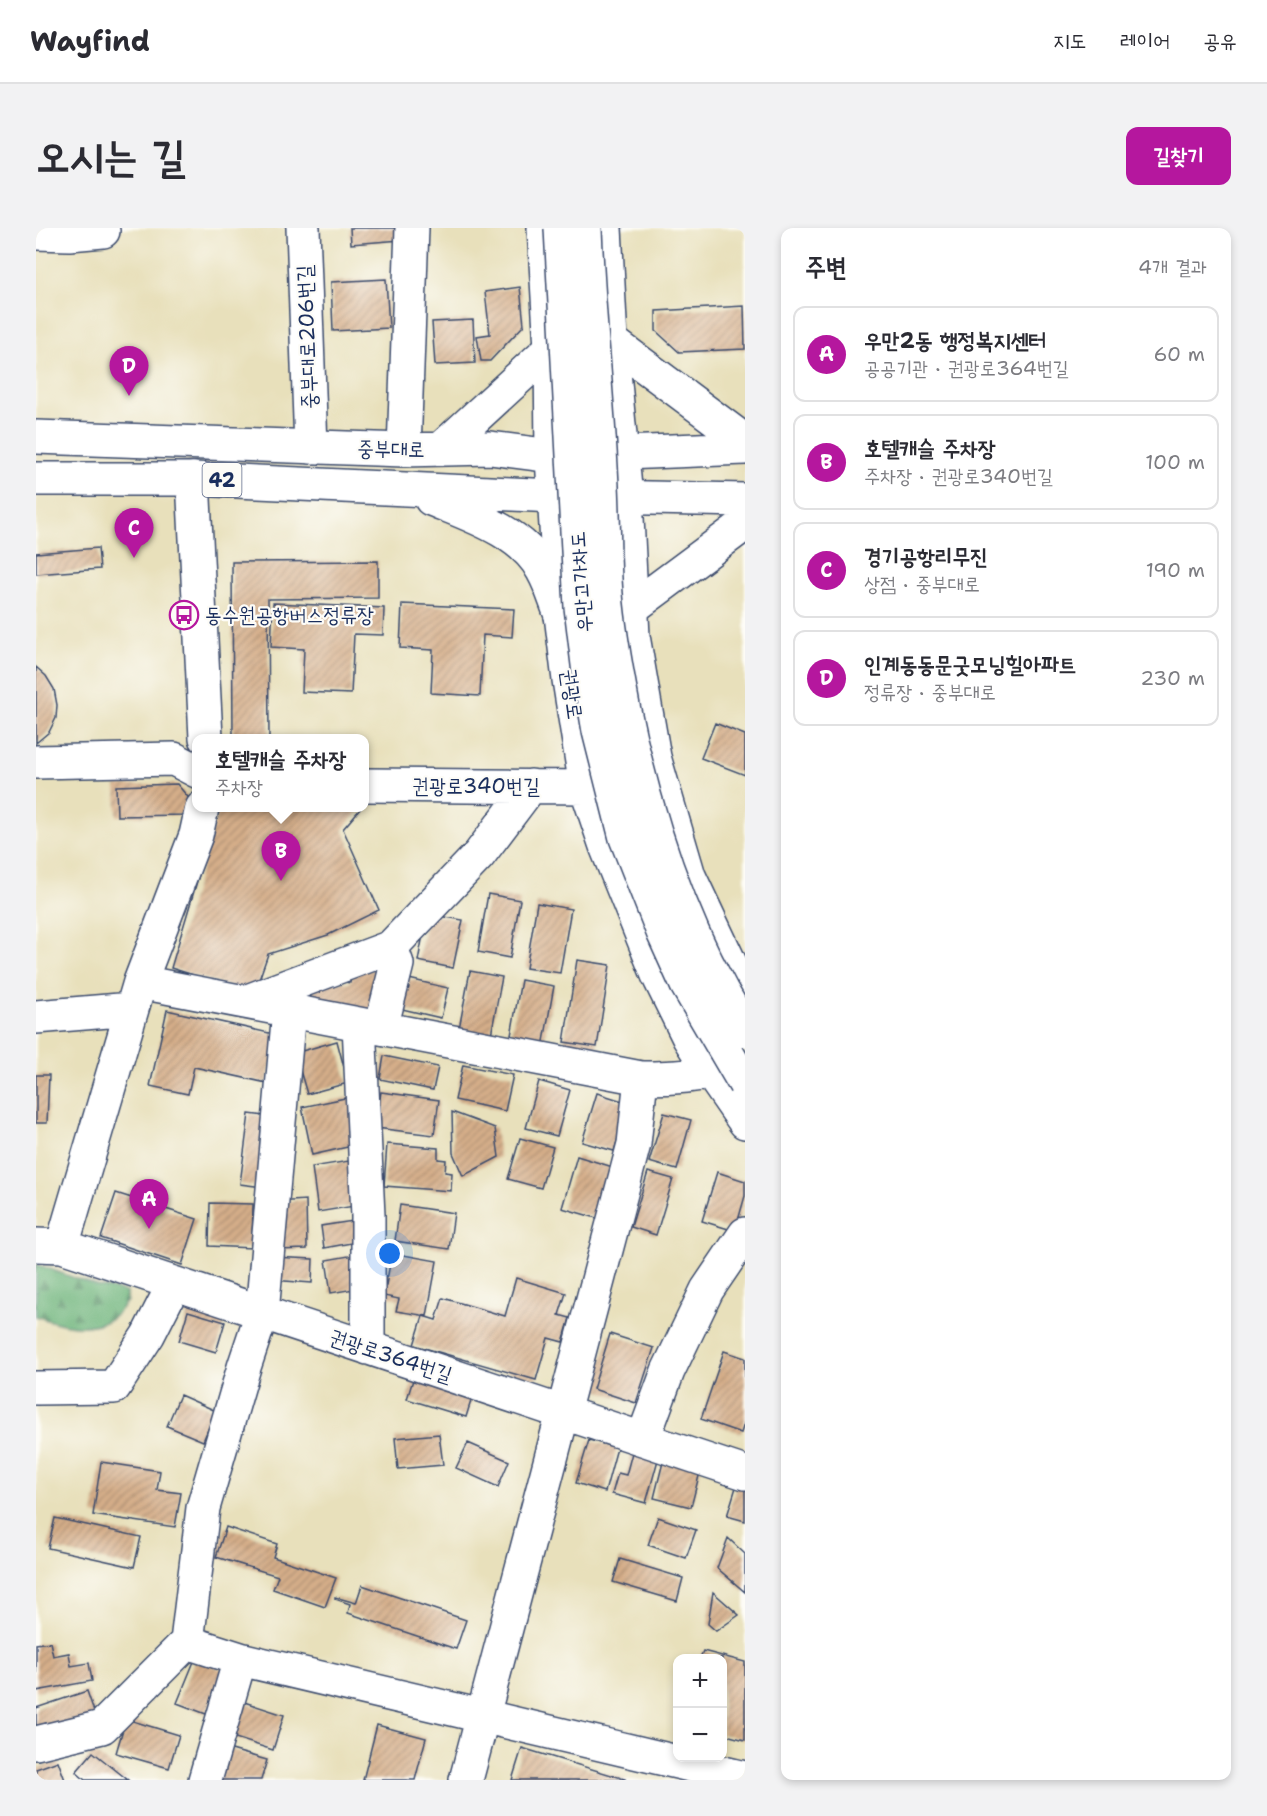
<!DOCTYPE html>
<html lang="ko">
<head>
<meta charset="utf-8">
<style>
  body { margin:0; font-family:"Shantell Sans","Poor Story",sans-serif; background:#f2f2f3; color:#2b2b33 }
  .controls { position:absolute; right:18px; bottom:18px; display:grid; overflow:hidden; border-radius:12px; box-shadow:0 3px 9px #0003 }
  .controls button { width:54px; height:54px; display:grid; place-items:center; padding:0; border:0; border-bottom:2px solid #e1e1e2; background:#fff; color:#2b2b33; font:30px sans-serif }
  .you { position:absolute; left:354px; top:1026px; width:21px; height:21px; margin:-15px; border:4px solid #fff; border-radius:50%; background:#1a73e8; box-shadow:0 0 0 9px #1a73e833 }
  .badge { display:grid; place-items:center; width:39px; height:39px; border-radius:50%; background:#b5179e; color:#fff; font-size:20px; font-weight:700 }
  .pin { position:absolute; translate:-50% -50px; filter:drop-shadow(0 2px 3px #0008) }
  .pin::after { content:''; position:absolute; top:32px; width:21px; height:18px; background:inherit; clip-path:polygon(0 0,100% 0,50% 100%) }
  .popup { position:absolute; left:156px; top:506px; width:177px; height:78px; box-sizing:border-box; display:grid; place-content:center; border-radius:12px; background:#fff; filter:drop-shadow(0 2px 4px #0005); font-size:20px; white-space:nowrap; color:#7c7c81 }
  .popup b { font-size:22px; color:#2b2b33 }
  .popup::after { content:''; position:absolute; left:50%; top:100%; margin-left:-12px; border:12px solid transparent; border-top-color:#fff }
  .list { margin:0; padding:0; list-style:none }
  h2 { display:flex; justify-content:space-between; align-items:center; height:78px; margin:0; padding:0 24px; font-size:26px }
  h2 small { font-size:20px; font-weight:400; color:#7c7c81 }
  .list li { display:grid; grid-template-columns:39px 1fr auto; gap:18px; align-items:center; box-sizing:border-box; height:96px; margin:0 12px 12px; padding:0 12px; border:2px solid #e1e1e2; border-radius:12px }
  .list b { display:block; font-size:22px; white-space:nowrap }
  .list p { margin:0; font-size:20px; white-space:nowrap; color:#7c7c81 }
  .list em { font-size:20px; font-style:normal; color:#7c7c81 }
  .map { position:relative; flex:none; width:709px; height:1552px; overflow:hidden; border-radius:12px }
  header { display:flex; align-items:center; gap:36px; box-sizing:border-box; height:84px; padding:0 30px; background:#fff; border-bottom:2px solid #e1e1e2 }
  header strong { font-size:28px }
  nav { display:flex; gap:33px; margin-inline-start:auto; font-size:21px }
  .intro { display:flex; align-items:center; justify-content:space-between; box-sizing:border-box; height:144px; padding:0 36px }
  h1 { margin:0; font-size:42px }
  .button { padding:15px 27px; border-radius:12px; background:#b5179e; color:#fff; font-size:21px; font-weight:700 }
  main { display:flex; gap:36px; padding:0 36px }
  aside { flex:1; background:#fff; border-radius:12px; box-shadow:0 3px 9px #0003 }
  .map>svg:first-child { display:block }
  .forest { fill:url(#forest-firs); stroke:#43706b; stroke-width:1.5 }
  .building { fill:url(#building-hatch) }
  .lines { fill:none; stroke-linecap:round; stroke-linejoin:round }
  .minor-casing { stroke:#3a4a6c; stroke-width:36 }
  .major-casing { stroke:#3a4a6c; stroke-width:36 }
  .minor { stroke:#fff; stroke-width:33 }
  .major { stroke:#fff; stroke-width:33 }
  .minor-bridge-casing { stroke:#3a4a6c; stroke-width:36; stroke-linecap:butt }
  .minor-bridge { stroke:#fff; stroke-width:33 }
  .labels { text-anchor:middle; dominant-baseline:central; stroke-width:4.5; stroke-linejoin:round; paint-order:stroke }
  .shield { fill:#fdfcf7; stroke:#5f6c8c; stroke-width:1.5 }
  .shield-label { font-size:20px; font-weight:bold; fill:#1b2f5e }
  .street-label { font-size:21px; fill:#1b2f5e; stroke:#fdfcf7 }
  .poi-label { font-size:21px; fill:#1b2f5e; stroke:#fdfcf7; text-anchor:start }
</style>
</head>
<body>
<header>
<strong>Wayfind</strong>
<nav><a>지도</a><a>레이어</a><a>공유</a></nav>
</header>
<div class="intro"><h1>오시는 길</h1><a class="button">길찾기</a></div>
<main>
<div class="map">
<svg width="709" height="1552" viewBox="0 0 709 1552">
  <defs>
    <pattern id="forest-firs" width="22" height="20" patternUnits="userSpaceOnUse" patternTransform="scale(1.5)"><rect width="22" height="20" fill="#6bb278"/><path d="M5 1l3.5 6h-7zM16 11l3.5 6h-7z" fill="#579166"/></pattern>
    <pattern id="building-hatch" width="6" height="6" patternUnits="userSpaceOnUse" patternTransform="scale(1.5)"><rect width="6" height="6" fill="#d5ae89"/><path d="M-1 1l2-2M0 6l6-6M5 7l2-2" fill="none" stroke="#ac8e73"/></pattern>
  </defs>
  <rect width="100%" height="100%" fill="#fdfcf7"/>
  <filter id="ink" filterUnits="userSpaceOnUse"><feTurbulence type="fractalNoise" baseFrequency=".0167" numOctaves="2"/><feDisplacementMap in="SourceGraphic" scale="12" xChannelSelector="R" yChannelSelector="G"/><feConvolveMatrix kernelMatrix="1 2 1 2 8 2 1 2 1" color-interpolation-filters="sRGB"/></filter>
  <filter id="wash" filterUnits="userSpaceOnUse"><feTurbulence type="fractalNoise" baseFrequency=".008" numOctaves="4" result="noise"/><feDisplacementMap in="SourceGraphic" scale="24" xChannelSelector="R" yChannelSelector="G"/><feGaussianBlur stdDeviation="1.35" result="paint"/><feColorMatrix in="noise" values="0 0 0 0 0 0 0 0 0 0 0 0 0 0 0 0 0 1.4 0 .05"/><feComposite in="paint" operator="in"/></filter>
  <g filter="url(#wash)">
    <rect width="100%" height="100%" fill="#e8e0bb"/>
    <path class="forest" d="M0 1036 61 1058 90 1064 91 1073C86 1079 81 1087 74 1091 50 1104 24 1097 0 1088Z"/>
    <g id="blocks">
      <path class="building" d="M314 0H364L365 12 315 16Z
        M350 51 353 100 297 103 295 54Z
        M484 59 488 97 454 133H445L441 108 454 106 449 64Z
        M708 78 709 121 643 124 620 103V83Z
        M437 92 439 135 399 137 396 94Z
        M62 320 64 341 0 346V325Z
        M342 333V370L232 371 233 510H197L196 334Z
        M237 375 348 380 347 407 318 406 315 466 266 464 268 421 235 419Z
        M366 376 478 381 476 409 447 407 444 468 395 465 397 422 364 420Z
        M0 439 10 448 18 461 21 477 20 490 13 504 0 515Z
        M679 495 709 507V547L665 530Z
        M141 556 156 574 152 587 81 588 80 558Z
        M183 580H325L307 601 343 682 292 707 232 726 218 766 135 740Z
        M452 666 484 672 474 730 442 724Z
        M501 675 535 681 524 745 490 740Z
        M391 686 427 692 417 740 382 733Z
        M541 732 574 737 561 819 528 814Z
        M317 739 348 743 339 794 272 783 278 749 314 755Z
        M434 743 466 749 455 807 423 801Z
        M373 751 412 760 405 790 366 781Z
        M485 752 518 758 507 819 474 813Z
        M131 782 242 807 231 855 158 839 152 866 114 858Z
        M301 813 312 855 271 866 259 825Z
        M348 828 402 839 397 862 344 851Z
        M427 837 477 847 469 883 419 872Z
        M0 847H13L11 895H0Z
        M503 853 534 862 521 908 490 900Z
        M345 864 403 872 398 907 340 900Z
        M561 865 593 875 578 923 546 914Z
        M314 869 325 916 276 927 266 879Z
        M416 884 459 900 463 929 427 948 417 925Z
        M628 885 655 892 641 942 613 934Z
        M213 886 237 889 227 959 204 956Z
        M484 910 517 919 505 960 472 951Z
        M351 916 402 920V931L410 932 409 944 416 945 415 963 348 958Z
        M541 928 580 940 564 991 526 980Z
        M325 931 331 976 282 984 276 939Z
        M612 944 637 951 620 1007 595 999Z
        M681 944 709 953V968L699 1003 666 993Z
        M80 965 161 991 146 1037 65 1010Z
        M270 972 271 1021 241 1022 240 974Z
        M174 975 217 976 216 1020 173 1018Z
        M364 977 418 985 413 1021 359 1013Z
        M323 992 326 1013 288 1020 285 998Z
        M356 1025 401 1033 391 1088 360 1083 363 1071 348 1068Z
        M324 1026 330 1059 295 1065 290 1032Z
        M236 1029 277 1031 276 1055 235 1052Z
        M480 1050 530 1065 523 1087 534 1090 527 1114 512 1110 500 1152 378 1117 387 1088 400 1092 407 1070 469 1088Z
        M152 1083 189 1094 180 1124 143 1113Z
        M574 1106 618 1120 600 1175 557 1161Z
        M688 1123 709 1130V1193L705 1205 665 1191Z
        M380 1142 439 1160 430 1189 371 1171Z
        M144 1167 180 1183 167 1213 131 1198Z
        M403 1206 407 1237 362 1241 359 1210Z
        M553 1212 581 1220 569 1264 540 1255Z
        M432 1215 473 1233 462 1259 420 1240Z
        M597 1221 623 1228 610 1275 576 1266 582 1245 590 1247Z
        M628 1230 665 1240 655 1279 618 1270Z
        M65 1234 124 1243 121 1262 145 1265 139 1299 57 1287Z
        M701 1256 709 1259V1293L691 1288Z
        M622 1289 660 1302 650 1330 612 1317Z
        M19 1290 105 1309 98 1339 12 1320Z
        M190 1299 241 1316 237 1329 300 1350 289 1379 237 1361 242 1348 180 1329Z
        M692 1310 709 1326V1364L681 1340Z
        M584 1331 647 1350 641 1373 577 1354Z
        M326 1357 430 1392 420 1421 312 1385 314 1376 299 1371V1369L320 1375Z
        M677 1364 703 1387 680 1403 672 1396Z
        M14 1414 17 1428 33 1425 35 1438 53 1435 56 1453 0 1463V1416Z
        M667 1423 709 1434V1512L686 1506V1430H664Z
        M159 1431 188 1442 170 1486 141 1475Z
        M51 1463 60 1489 0 1510V1480Z
        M202 1472 248 1487 237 1522 190 1507Z
        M90 1491 143 1507 133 1540 80 1525Z
        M341 1497 390 1510 379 1552H327Z
        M185 1519 231 1532 225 1552H176Z
        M486 1520 589 1551 588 1552H476Z
        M57 1524 92 1552H49L40 1544Z
        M22 1533 29 1552H0V1541Z"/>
    </g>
  </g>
  <g filter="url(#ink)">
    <use href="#blocks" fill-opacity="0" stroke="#3a4a6c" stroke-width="1.5"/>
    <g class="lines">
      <g class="minor-casing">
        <path id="minor" d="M267 0 275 219
          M508 0 515 120 516 228 525 387 533 452 550 559 570 618 622 747 653 810 675 845 709 894
          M569 0 575 113 590 270 597 408 618 529 653 648 701 750 709 761
          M0 5 33 6 67 3
          M368 222 376 0
          M157 251 170 510
          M0 534 138 531 161 543
          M329 557 550 559
          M104 754 605 850C637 850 664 849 694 838
          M209 774 355 719
          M0 789 96 781
          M323 796 332 988V1120
          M345 800 361 736 355 719 443 627 495 558
          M0 1017 26 1018 709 1245
          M26 1018 104 754 160 607 166 580
          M0 1160 78 1159 112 1107 138 1056
          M607 1211 632 1143 671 1062 709 1006
          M151 1414 204 1431 169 1552
          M204 1431 709 1550
          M0 1515 66 1499 151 1414 167 1280 208 1139 226 1085 253 782
          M430 1552 598 916 605 850"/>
      </g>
      <g class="major-casing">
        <path id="major" d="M575 113 709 213
          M0 209 368 222 454 220 516 228 709 220
          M405 221 515 120
          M0 251H157L519 268 709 272
          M395 271C434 287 487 304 507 343 515 357 519 372 525 387
          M596 380 709 296"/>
      </g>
      <use href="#minor" class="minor"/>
      <use href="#major" class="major"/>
      <g class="minor-bridge-casing">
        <path id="minor-bridge" d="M525 0 545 379 553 445 563 503 590 610 627 704 651 757 709 856
          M549 0C552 86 562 172 566 258 568 294 567 330 570 366 573 404 580 441 587 478 610 591 646 705 709 802"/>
      </g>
      <use href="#minor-bridge" class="minor-bridge"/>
    </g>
  </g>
  <defs>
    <g id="bus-ring" transform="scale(1.5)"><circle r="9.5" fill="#fdfcf7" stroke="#b5179e" stroke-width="1.5"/><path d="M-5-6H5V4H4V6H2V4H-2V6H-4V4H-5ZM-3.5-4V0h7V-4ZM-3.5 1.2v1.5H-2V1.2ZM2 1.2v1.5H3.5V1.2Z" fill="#b5179e"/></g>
  </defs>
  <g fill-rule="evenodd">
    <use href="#bus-ring" x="148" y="387"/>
  </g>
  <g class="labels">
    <rect class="shield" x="166.5" y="235" width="39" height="34" rx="4.5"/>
    <g class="shield-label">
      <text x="186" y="252">42</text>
    </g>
    <g class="street-label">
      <text transform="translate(271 109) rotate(-92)">중부대로206번길</text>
      <text transform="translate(355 221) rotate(1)">중부대로</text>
      <text transform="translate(545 354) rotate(-94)">우만고가차도</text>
      <text transform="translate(536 466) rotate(82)">권광로</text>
      <text x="440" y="558">권광로340번길</text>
      <text transform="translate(355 1128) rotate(18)">권광로364번길</text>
    </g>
    <g class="poi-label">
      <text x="169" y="387">동수원공항버스정류장</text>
    </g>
  </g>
</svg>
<div class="controls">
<button>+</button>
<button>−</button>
</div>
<div class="you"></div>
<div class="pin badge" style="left:113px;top:1001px">A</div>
<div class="pin badge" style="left:245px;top:653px">B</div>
<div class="popup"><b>호텔캐슬 주차장</b>주차장</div>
<div class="pin badge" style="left:98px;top:330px">C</div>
<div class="pin badge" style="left:93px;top:168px">D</div>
</div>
<aside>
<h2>주변<small>4개 결과</small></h2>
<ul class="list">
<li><span class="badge">A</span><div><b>우만2동 행정복지센터</b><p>공공기관 · 권광로364번길</p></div><em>60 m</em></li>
<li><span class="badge">B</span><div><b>호텔캐슬 주차장</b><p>주차장 · 권광로340번길</p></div><em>100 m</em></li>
<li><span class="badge">C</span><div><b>경기공항리무진</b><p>상점 · 중부대로</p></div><em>190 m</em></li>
<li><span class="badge">D</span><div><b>인계동동문굿모닝힐아파트</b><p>정류장 · 중부대로</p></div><em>230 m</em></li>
</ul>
</aside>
</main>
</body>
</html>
